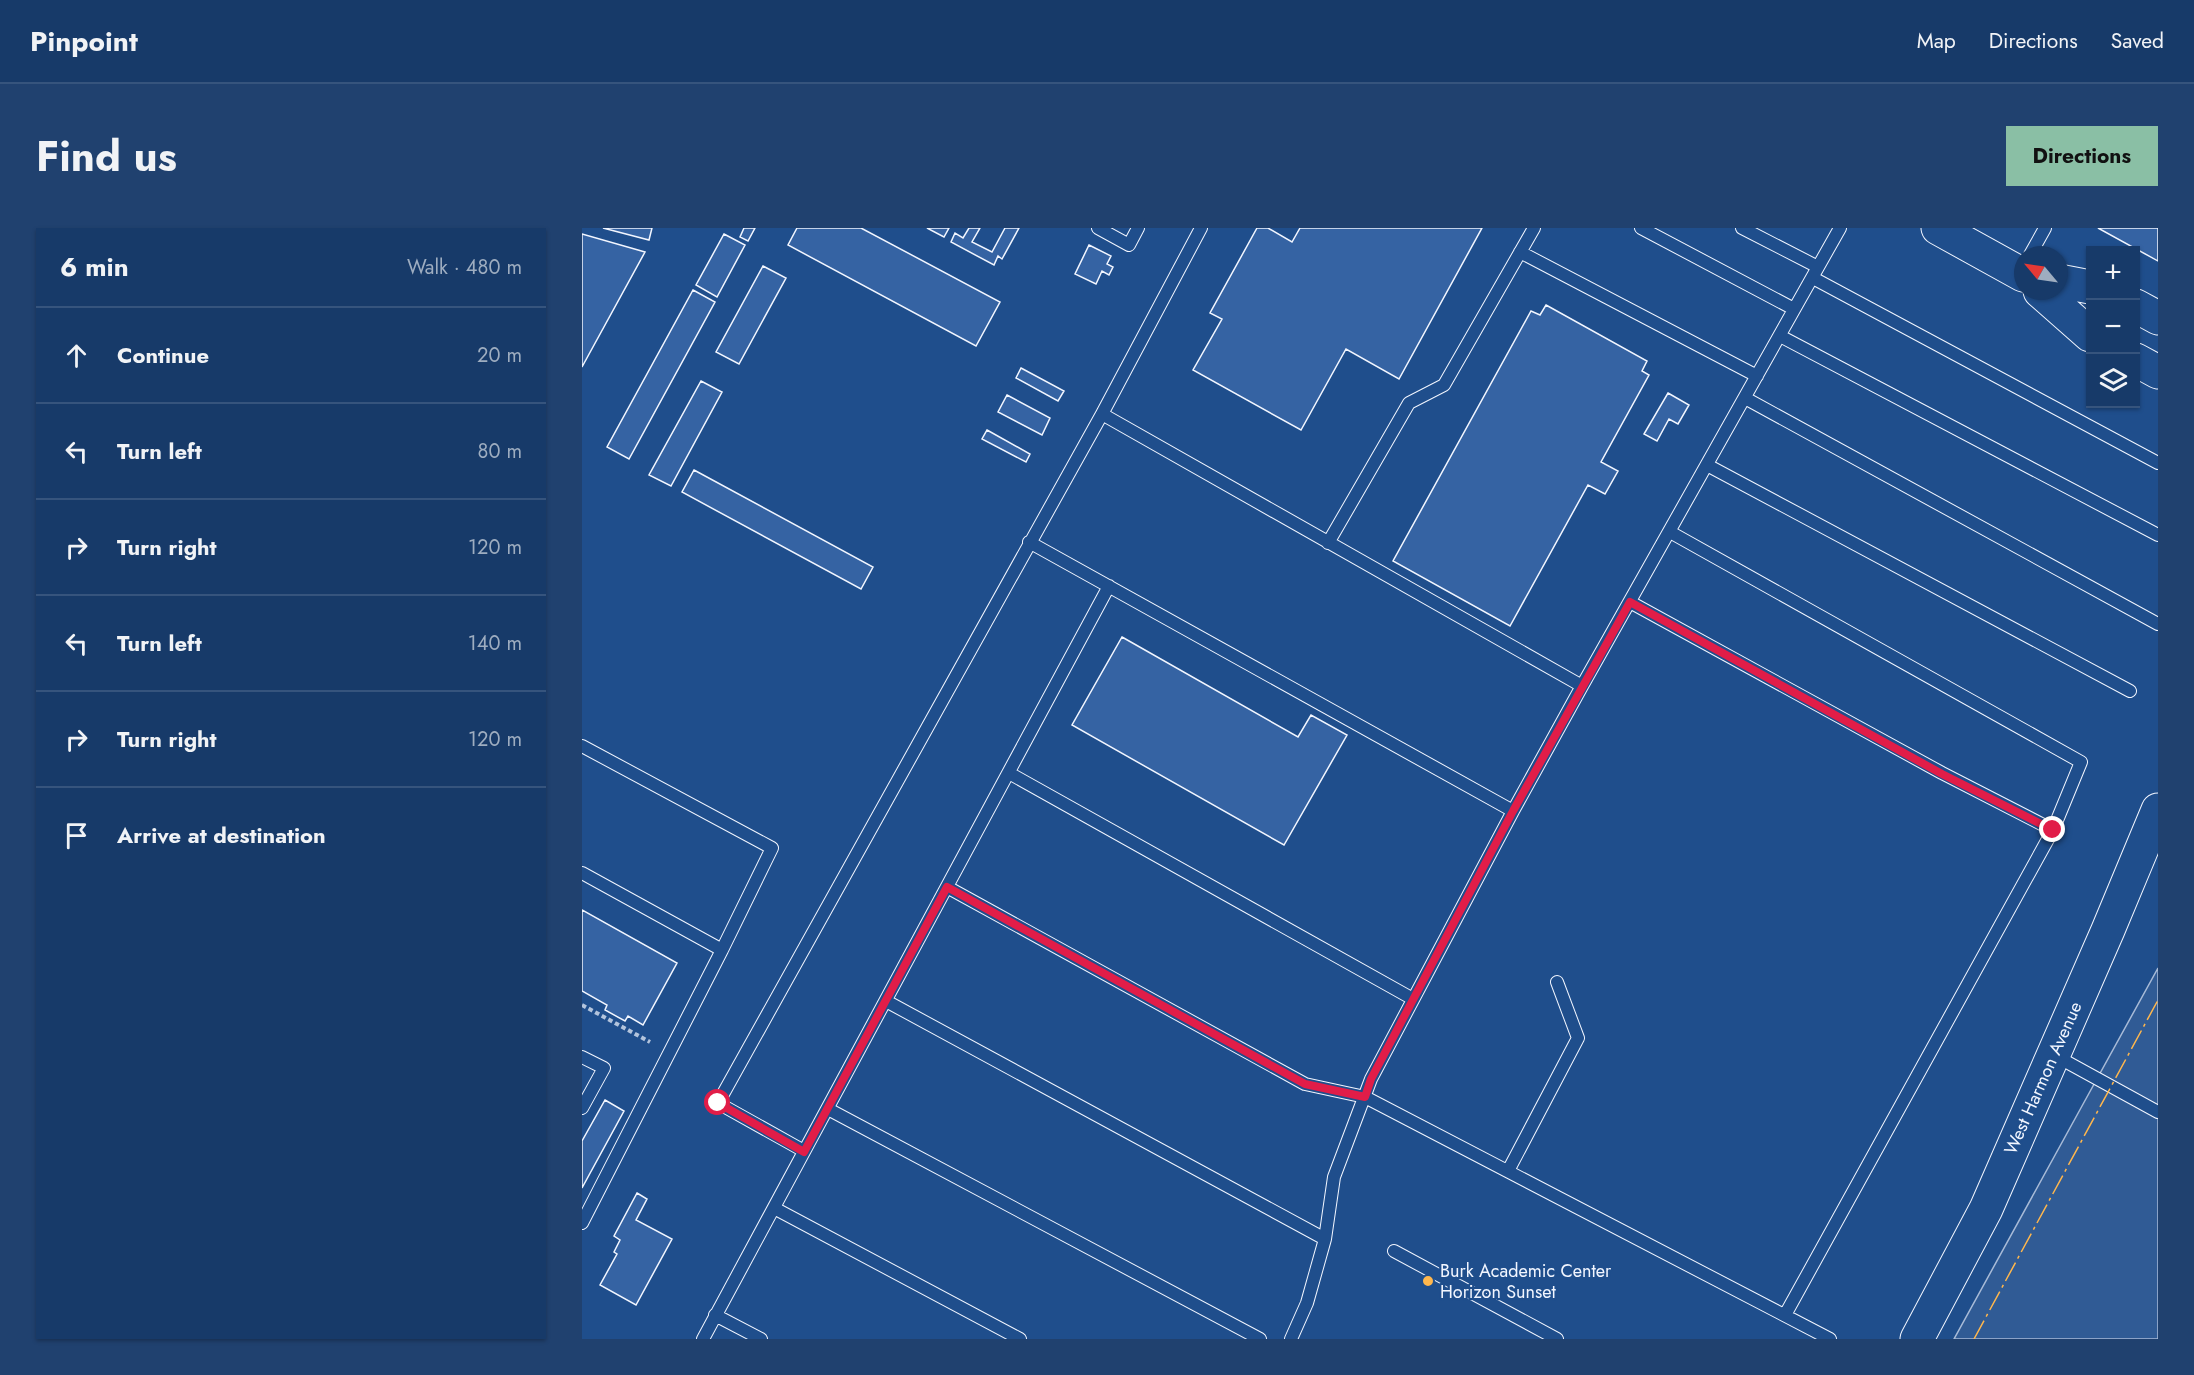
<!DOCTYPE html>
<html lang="en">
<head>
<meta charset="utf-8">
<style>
  body { margin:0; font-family:Jost,sans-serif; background:#20416f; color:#f1f3f6 }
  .controls { position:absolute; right:18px; top:18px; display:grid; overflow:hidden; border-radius:0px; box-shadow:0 2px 4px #0004 }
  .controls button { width:54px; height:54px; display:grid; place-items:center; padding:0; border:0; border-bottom:2px solid #36547d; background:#173a69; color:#f1f3f6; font:30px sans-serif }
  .compass { position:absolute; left:1432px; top:18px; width:54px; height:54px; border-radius:50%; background:#173a69; box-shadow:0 2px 4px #0004; rotate:299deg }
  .stop { position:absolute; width:18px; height:18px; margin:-14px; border:4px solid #e11d48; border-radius:50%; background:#fff }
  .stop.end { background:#e11d48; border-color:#fff; box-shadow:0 2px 6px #0008 }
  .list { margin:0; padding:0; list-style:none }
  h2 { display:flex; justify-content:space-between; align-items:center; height:78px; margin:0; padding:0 24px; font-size:26px }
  h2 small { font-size:20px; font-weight:400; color:#9eadc0 }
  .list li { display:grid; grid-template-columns:39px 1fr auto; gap:18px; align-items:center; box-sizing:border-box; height:96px; padding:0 24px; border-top:2px solid #36547d }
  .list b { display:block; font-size:22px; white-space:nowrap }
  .list em { font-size:20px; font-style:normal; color:#9eadc0 }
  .icon { flex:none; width:33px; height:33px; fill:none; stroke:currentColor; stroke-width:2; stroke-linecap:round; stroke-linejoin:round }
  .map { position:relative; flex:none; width:1576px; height:1111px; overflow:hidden; border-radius:0px }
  header { display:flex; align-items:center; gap:36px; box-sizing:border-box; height:84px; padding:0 30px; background:#173a69; border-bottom:2px solid #36547d }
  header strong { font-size:28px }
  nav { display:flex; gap:33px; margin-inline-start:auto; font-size:21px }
  .intro { display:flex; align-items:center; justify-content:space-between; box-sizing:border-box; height:144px; padding:0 36px }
  h1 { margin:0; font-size:42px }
  .button { padding:15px 27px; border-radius:0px; background:#8abfa5; color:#111; font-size:21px; font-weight:700 }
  main { display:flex; gap:36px; padding:0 36px }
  aside { flex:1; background:#173a69; border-radius:0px; box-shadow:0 2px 4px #0004 }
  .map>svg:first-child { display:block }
  .parking { fill:#305b95; stroke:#a8bbd7; stroke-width:1.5 }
  .building { fill:#3563a3; stroke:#f2f6ff; stroke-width:1.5 }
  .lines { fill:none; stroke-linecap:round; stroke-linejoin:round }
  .lane-casing { stroke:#f2f6ff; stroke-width:14 }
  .secondary-casing { stroke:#f2f6ff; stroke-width:35 }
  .path { stroke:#b3c4dc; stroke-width:4; stroke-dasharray:4.5 3; stroke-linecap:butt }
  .lane { stroke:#1f4e8c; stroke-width:12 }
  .secondary { stroke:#1f4e8c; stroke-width:33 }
  .power { stroke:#ffb74d; stroke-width:1.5; stroke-dasharray:21 4.5 3 4.5; stroke-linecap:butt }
  .route { stroke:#e11d48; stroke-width:8 }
  .poi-dot { fill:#ffb74d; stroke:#1f4e8c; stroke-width:2 }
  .labels { text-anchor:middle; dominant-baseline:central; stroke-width:4.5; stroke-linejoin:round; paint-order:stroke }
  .street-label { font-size:18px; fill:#f2f6ff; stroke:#1f4e8c }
  .poi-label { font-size:18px; fill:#f2f6ff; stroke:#1f4e8c; text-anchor:start }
</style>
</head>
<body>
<header>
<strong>Pinpoint</strong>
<nav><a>Map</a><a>Directions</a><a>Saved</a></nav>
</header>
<div class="intro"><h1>Find us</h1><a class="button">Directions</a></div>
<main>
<aside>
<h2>6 min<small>Walk · 480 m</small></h2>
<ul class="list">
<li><svg class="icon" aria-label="ahead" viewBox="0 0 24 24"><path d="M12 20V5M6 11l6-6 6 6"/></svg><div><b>Continue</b></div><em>20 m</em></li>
<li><svg class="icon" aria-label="left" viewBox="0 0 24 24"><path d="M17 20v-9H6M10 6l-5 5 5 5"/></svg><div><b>Turn left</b></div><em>80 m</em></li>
<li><svg class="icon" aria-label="right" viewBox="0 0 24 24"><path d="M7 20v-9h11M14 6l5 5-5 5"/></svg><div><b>Turn right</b></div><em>120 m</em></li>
<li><svg class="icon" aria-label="left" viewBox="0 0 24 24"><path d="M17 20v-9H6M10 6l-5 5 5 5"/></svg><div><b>Turn left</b></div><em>140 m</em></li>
<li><svg class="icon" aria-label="right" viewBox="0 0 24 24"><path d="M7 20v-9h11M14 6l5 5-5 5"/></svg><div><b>Turn right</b></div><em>120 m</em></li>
<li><svg class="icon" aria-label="arrive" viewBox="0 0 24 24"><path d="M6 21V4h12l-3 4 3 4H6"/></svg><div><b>Arrive at destination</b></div></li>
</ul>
</aside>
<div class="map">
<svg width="1576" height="1111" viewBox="0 0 1576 1111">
  <rect width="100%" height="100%" fill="#1f4e8c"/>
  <path class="parking" d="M1576 740V1111H1372L1500 878Z"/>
  <path class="building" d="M21 0H70L67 12Z
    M162 0H173L166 13 158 9Z
    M215 0H279L418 74 394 118 206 17Z
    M345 0H367L362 9Z
    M387 0H398L390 14 410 24 423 0H437L420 31 416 28 412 37 369 14 373 5 381 10Z
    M675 0H686L710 14 718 0H900L817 151 764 121 719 202 611 142 640 91 628 85Z
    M1516 0H1576V33Z
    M0 6 63 24 0 139Z
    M142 6 163 17 135 69 114 57Z
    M507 17 529 28 525 36 531 39 527 47 520 43 514 56 493 46Z
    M181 38 204 50 157 136 134 124Z
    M111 62 133 74 47 231 25 219Z
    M964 77 1065 133 1060 143 1067 147 1019 234 1036 243 1023 266 1006 257 928 398 811 333 949 83 958 87Z
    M439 140 482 163 476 173 434 150Z
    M119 153 140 164 89 258 67 247Z
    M1086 165 1107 177 1096 196 1087 191 1075 213 1062 206Z
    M425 167 468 190 460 207 416 184Z
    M405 202 448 226 444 234 400 211Z
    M112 242 291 339 279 361 100 264Z
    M540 409 716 509 729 487 765 507 702 617 490 497Z
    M0 682 95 735 61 797 46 788 43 793 23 782 25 777 0 763Z
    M23 872 42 883 0 960V913Z
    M55 965 65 971 54 992 90 1011 54 1077 18 1057 35 1026 32 1024 38 1012 32 1008Z"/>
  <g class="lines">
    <g class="lane-casing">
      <path id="lane" d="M516 0 547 17 556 0
        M1059 0 1212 81
        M1160 0 1236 39
        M938 24 1175 148
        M1448 27 1463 0
        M1231 50 1576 235
        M1198 108 1576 307
        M1163 170 1576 396
        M520 186 1000 458
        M1125 237 1548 463
        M1088 304 1499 534 1471 602 1203 1087
        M447 314 931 583
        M746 315 827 175 862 157 952 0
        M1048 374 1360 545 1471 602
        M0 518 190 620 140 722
        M427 545 831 771
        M0 645 140 722 0 995
        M365 659 723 856 783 869 1248 1111
        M304 773 743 1011
        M1472 827 1576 884
        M0 829 22 840 0 880
        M246 881 678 1111
        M222 923 136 875 520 186 619 0
        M926 943 996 810 975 754
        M192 980 438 1111
        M812 1023 975 1111
        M133 1087 179 1111
        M121 1111 527 358
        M709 1111 725 1075 743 1011 752 949 789 851 931 583 1000 458 1258 0"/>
    </g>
    <g class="secondary-casing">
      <path id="secondary" d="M1356 0 1441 47
        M1477 53 1508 59
        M1458 63 1508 107
        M1554 78 1576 90
        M1554 132 1576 144
        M1335 1111 1404 981 1526 702 1576 582"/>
    </g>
    <path class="path" d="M0 777 68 814"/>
    <use href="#lane" class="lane"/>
    <use href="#secondary" class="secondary"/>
    <path class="power" d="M1392 1111 1576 772"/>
  </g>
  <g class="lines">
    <path class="route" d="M136 875 222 924 365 659 723 856 783 869 789 851 931 583 1048 374 1360 546 1471 602"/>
  </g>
  <circle class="poi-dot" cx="846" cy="1053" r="6"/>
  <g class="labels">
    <g class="street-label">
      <text transform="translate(1461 850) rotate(-66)">West Harmon Avenue</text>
    </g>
    <g class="poi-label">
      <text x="858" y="1043">Burk Academic Center<tspan x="858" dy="21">Horizon Sunset</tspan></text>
    </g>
  </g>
</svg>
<div class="controls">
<button>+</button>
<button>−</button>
<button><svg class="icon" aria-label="layers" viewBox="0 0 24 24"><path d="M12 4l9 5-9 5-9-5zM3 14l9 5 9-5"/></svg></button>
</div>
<svg class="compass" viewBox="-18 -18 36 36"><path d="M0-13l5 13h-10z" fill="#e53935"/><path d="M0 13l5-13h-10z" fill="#9eadc0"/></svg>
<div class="stop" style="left:136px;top:875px"></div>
<div class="stop end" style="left:1471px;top:602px"></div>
</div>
</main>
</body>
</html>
